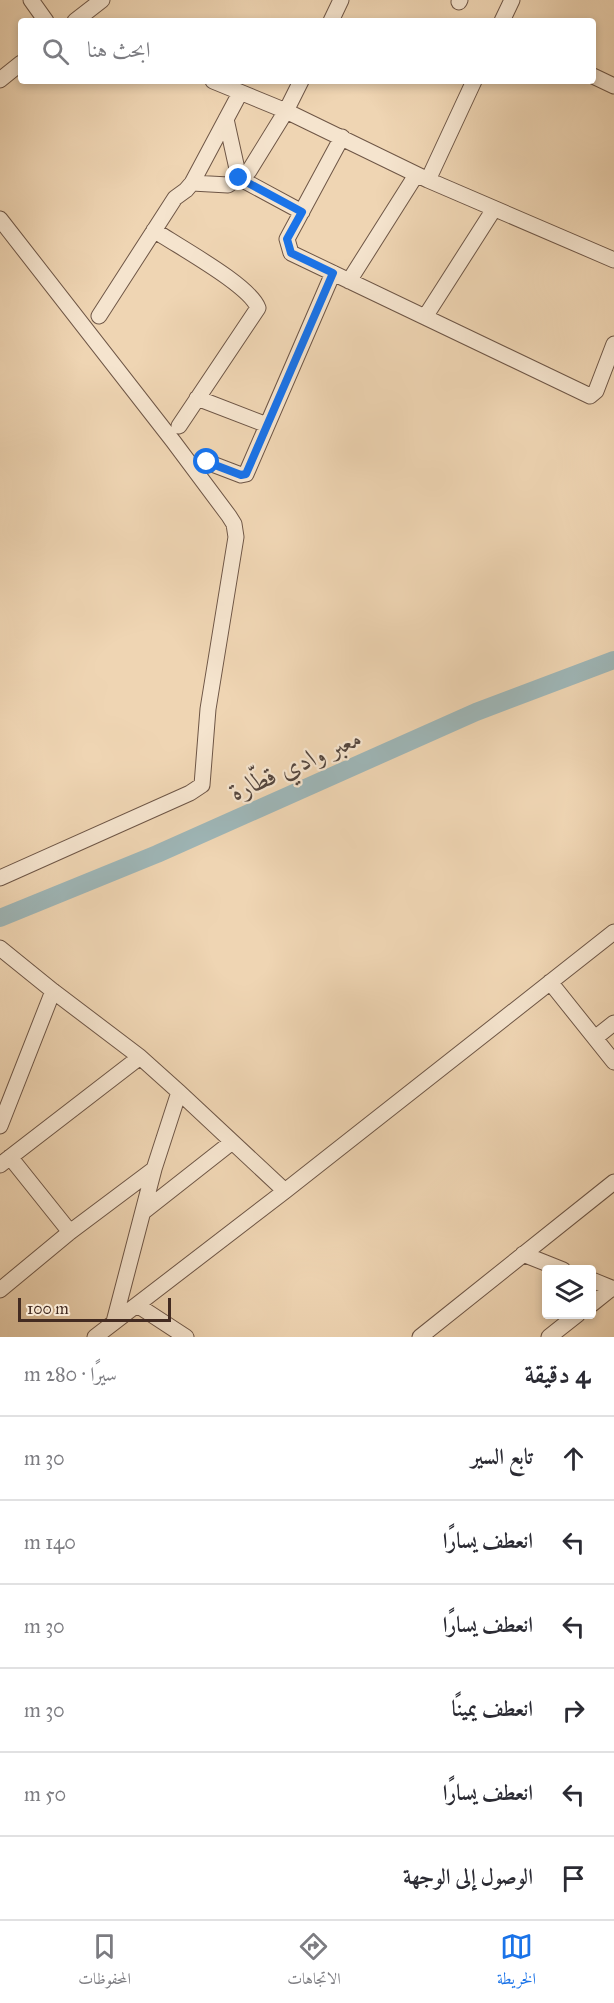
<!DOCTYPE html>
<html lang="ar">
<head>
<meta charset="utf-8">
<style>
  body { margin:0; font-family:"IM FELL Great Primer",Amiri,serif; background:#f2f2f3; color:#2b2b33; direction:rtl }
  .controls { position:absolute; right:18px; bottom:18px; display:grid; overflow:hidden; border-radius:6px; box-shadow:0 3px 9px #0003 }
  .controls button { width:54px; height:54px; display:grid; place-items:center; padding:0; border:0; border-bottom:2px solid #e1e1e2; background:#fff; color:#2b2b33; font:30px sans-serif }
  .scale { position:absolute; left:18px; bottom:15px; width:153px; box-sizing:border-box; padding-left:6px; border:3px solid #432b21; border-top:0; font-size:16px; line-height:21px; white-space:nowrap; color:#432b21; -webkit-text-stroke:4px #f5e4ce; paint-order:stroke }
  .stop { position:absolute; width:18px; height:18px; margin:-14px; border:4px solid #1a73e8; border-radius:50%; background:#fff }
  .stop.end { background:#1a73e8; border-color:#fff; box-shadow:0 2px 6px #0008 }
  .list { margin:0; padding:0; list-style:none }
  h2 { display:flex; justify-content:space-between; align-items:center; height:78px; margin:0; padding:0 24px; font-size:26px }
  h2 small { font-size:20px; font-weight:400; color:#7c7c81 }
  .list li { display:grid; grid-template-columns:39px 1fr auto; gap:18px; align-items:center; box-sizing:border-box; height:84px; padding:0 24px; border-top:2px solid #e1e1e2 }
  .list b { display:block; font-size:22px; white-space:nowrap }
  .list em { font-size:20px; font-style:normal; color:#7c7c81 }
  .icon { flex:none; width:33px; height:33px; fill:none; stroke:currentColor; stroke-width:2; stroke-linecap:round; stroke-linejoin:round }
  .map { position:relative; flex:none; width:614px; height:1337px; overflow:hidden; direction:ltr }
  .search { position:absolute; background:#fff; box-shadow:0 3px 9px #0003; left:18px; right:18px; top:18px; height:66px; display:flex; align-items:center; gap:15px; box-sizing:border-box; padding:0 21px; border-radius:6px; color:#7c7c81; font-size:22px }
  .sheet { height:582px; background:#fff }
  nav { display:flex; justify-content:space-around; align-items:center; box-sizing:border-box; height:84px; border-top:2px solid #e1e1e2; background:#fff; font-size:16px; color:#7c7c81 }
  nav a { display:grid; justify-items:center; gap:3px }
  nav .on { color:#1a73e8 }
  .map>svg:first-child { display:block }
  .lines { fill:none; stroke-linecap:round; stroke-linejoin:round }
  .river { stroke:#9eb6b7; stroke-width:18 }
  .minor-casing { stroke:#6e5646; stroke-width:17 }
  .minor { stroke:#f5e4ce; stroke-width:15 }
  .route { stroke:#1a73e8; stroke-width:8 }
  .labels { text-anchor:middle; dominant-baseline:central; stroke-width:4.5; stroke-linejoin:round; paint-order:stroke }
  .water-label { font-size:26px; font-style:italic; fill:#55473f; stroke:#f5e4ce }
</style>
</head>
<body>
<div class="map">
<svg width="614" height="1337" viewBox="0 0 614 1337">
  <rect width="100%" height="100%" fill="#efd5b3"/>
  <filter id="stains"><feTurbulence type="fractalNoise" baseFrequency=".00333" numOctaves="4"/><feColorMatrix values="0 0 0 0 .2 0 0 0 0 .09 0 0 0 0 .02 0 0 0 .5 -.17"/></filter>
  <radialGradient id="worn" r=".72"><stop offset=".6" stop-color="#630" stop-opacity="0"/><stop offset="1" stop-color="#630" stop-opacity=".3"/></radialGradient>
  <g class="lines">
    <path class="river" d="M0 918 157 854 476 712 614 660"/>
    <g class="minor-casing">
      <path id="minor" d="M31 0 46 21
        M459 2 460 0
        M75 21 102 0
        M331 21 341 0
        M502 21 512 0
        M593 76 614 86
        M0 80 21 63
        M213 81 286 111 428 180 614 260
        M226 119 239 178 302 212
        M342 137 287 239 291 253 590 396 596 391 614 344
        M428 180 474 81
        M192 183 228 185 249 171 286 111 301 81
        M0 219 173 441 229 516 234 524 236 537 208 709 202 785 190 793 0 878
        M154 230C177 246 250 285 258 308L179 426
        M349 281 416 175
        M99 316 175 198 186 190 192 183 240 93
        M425 317 494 209
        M197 398 267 425
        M207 462 241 475 246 474 333 273
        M0 948 53 991 140 1057 179 1092 285 1191
        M550 982 614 1062
        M595 1038 614 1023
        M0 1126 53 991
        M10 1157 70 1232
        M0 1165 140 1057
        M143 1212 232 1142
        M523 1254 563 1270
        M592 1280 614 1289
        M0 1290 70 1232 154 1169
        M592 1304 612 1288
        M137 1305 186 1337
        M114 1322 154 1169 179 1092
        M95 1337 285 1191 614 932
        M420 1337 614 1182
        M549 1337 578 1314"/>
    </g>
    <use href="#minor" class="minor"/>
  </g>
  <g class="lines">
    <path class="route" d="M207 462 241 475 246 474 333 273 291 253 287 239 302 212 239 178"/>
  </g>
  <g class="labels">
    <g class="water-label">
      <text transform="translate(296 764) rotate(-24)">معبر وادي قطّارة</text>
    </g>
  </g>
  <rect width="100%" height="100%" filter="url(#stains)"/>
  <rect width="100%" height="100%" fill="url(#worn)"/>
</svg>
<div class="controls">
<button><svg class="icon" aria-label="layers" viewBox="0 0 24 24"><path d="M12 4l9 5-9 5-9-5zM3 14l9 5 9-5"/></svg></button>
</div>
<div class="scale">100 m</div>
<div class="stop" style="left:207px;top:462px"></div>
<div class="stop end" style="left:239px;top:178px"></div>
<div class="search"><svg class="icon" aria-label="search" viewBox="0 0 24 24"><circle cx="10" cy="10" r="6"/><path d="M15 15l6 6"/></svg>ابحث هنا</div>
</div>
<section class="sheet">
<h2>4 دقيقة<small>سيرًا · 280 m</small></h2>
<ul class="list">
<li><svg class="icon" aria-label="ahead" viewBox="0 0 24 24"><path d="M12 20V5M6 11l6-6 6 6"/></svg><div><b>تابع السير</b></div><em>30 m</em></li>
<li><svg class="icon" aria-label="left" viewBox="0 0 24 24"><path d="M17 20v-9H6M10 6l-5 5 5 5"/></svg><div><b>انعطف يسارًا</b></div><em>140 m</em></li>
<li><svg class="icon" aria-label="left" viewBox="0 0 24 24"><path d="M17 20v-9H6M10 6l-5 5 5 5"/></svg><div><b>انعطف يسارًا</b></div><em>30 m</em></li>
<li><svg class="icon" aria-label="right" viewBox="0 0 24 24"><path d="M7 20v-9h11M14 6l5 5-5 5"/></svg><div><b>انعطف يمينًا</b></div><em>30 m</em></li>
<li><svg class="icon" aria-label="left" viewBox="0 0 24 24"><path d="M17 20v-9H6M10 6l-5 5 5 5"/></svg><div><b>انعطف يسارًا</b></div><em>50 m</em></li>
<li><svg class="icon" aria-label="arrive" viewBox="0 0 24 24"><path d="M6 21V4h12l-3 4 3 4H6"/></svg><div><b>الوصول إلى الوجهة</b></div></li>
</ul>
</section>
<nav>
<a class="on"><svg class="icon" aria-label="map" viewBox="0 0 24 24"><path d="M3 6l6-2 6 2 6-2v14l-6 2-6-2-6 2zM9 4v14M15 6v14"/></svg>الخريطة</a>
<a><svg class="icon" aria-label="directions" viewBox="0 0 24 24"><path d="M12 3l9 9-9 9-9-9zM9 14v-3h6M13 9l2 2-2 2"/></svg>الاتجاهات</a>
<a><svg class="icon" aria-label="saved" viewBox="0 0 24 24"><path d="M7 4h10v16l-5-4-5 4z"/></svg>المحفوظات</a>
</nav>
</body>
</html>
